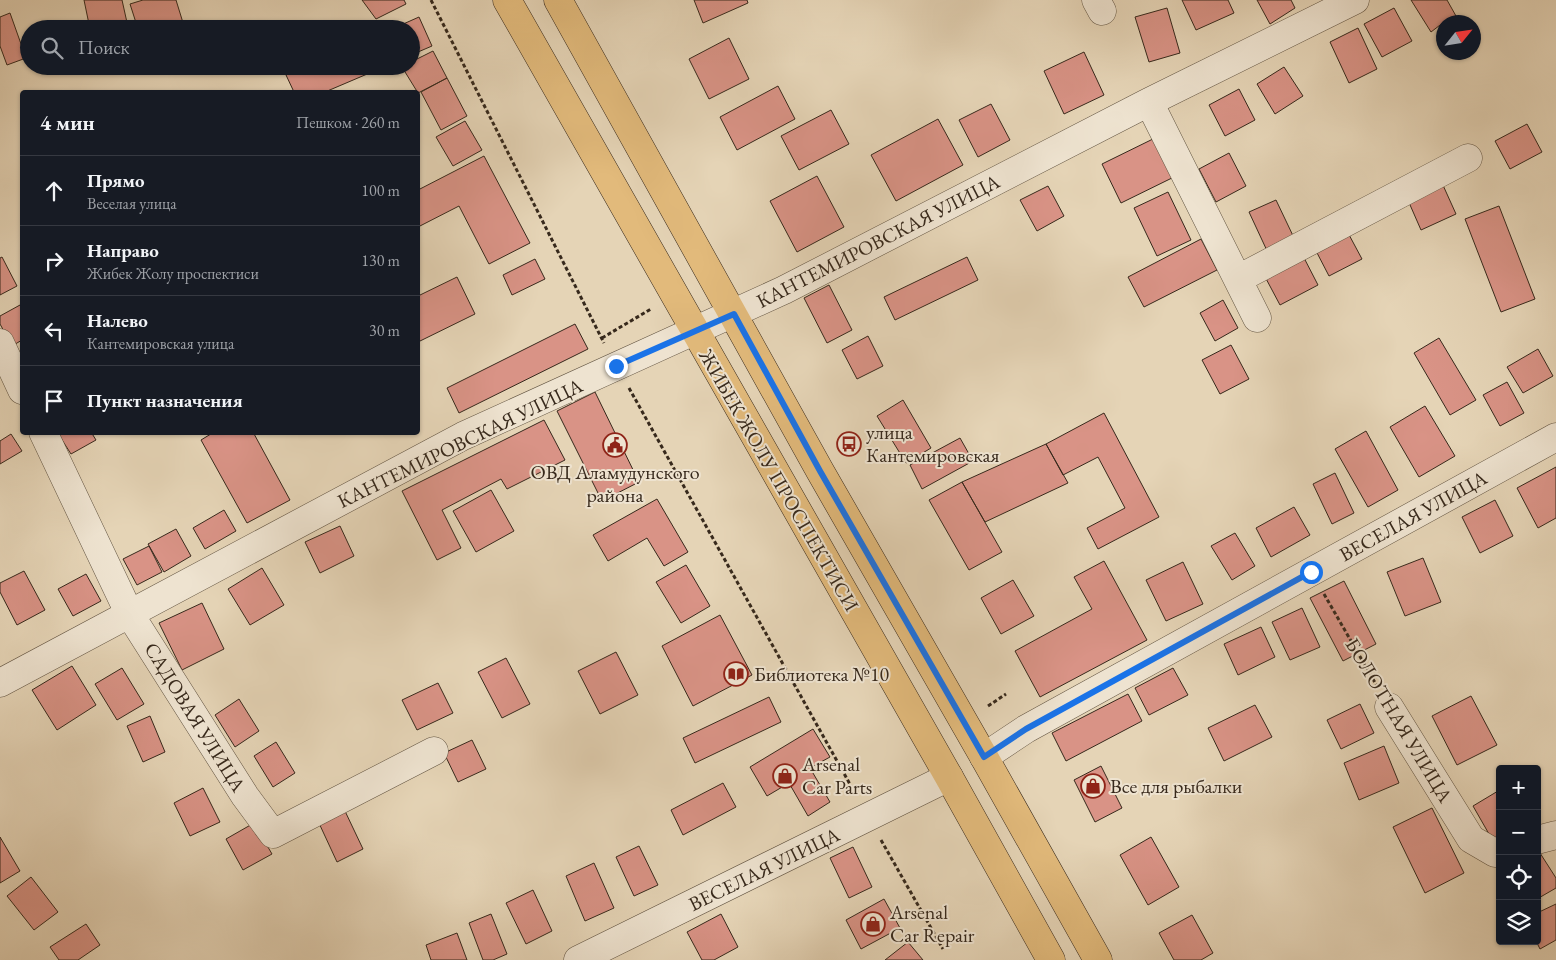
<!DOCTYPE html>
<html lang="ru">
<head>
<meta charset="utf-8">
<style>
  body { margin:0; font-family:"EB Garamond",serif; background:#242831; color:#f1f3f6 }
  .controls { position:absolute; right:15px; bottom:15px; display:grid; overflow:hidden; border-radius:5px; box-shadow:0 1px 4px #0004 }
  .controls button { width:45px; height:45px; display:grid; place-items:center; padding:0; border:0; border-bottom:1px solid #363941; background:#171b24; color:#f1f3f6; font:25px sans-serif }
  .compass { position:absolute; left:1436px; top:15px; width:45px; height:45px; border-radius:50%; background:#171b24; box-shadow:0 1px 4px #0004; rotate:60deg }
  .stop { position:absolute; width:15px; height:15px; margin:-11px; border:4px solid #1a73e8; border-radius:50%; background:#fff }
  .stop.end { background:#1a73e8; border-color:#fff; box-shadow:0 1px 5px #0008 }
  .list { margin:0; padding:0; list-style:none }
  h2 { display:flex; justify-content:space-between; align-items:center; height:65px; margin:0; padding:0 20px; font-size:21px }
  h2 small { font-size:16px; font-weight:400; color:#9ea1a6 }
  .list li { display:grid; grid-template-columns:32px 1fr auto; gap:15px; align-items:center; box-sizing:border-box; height:70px; padding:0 20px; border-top:1px solid #363941 }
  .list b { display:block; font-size:19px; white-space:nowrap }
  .list p { margin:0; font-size:16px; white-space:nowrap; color:#9ea1a6 }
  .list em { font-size:16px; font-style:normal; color:#9ea1a6 }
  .icon { flex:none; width:28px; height:28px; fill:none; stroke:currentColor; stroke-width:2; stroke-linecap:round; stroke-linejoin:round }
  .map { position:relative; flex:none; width:1556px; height:960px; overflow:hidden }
  .search { position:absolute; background:#171b24; box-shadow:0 1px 4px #0004; left:20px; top:20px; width:400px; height:55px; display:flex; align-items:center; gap:12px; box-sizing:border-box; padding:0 18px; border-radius:28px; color:#9ea1a6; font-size:19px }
  .panel { position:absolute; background:#171b24; box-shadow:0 1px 4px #0004; left:20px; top:90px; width:400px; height:345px; border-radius:5px }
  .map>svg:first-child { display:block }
  .building { fill:#d99386; stroke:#37291c }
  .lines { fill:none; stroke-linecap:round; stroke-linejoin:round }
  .minor-casing { stroke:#625442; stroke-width:29 }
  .major-casing { stroke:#37291c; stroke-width:29 }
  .path { stroke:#37291c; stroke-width:3; stroke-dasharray:4 2.5; stroke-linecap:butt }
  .minor { stroke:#eee3d0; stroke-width:28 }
  .major { stroke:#e2ba7b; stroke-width:28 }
  .route { stroke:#1a73e8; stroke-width:6 }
  .labels { text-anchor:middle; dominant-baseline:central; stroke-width:4; stroke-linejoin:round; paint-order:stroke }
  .street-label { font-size:20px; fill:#37291c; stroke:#eee3d0 }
  .poi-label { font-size:20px; fill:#37291c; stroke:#eee3d0; text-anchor:start }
</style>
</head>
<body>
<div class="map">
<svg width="1556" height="960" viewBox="0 0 1556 960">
  <rect width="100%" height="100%" fill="#e5d4b6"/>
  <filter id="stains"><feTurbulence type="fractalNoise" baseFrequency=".004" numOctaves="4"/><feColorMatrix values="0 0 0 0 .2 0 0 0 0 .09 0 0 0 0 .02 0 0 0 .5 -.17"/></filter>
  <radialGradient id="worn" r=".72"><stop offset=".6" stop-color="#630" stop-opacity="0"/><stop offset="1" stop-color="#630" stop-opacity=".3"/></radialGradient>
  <path class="building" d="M84 0H122L128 27 119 29H90Z
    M143 0H176L184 26 173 29H138L130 4Z
    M362 0H404L406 4 376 19Z
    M694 0H747L748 3 703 23Z
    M1182 0H1228L1234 13 1196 30Z
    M1257 0H1291L1295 8 1270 24Z
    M1411 0H1447L1456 16 1444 22 1431 32Z
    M1167 8 1180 53 1149 62 1135 17Z
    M1394 8 1412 41 1382 57 1364 24Z
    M10 13 26 58 7 65 0 46V17Z
    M419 17 432 46 411 55V29H392Z
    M58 24 61 29H47Z
    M1358 28 1377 69 1349 83 1330 42Z
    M729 38 749 79 709 99 689 59Z
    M433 51 447 78 418 93 402 67 411 66V62Z
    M1084 52 1104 95 1064 114 1044 71Z
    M306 66H386L325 92H294L286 75Z
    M1284 67 1303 96 1275 114 1257 84Z
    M447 78 467 116 441 130 421 92Z
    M778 86 795 119 737 150 720 117Z
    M1239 89 1255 120 1225 136 1209 105Z
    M991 104 1010 140 978 157 959 120Z
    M831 110 849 144 799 170 781 136Z
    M938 119 963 165 896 201 871 155Z
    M465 121 482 150 453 166 436 137Z
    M1527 124 1542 152 1510 169 1495 141Z
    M1157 137 1176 176 1121 203 1102 164Z
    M1229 153 1246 186 1216 202 1199 169Z
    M484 156 530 243 489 264 459 206 418 227V190Z
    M817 176 844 227 797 252 770 201Z
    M1442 183 1456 214 1421 230 1407 198Z
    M1048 186 1064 216 1037 231 1020 200Z
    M1168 192 1191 240 1157 256 1134 208Z
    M1276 200 1296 242 1269 255 1249 212Z
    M1499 206 1535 299 1501 312 1465 219Z
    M1347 231 1362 259 1329 276 1314 247Z
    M1201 239 1217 270 1144 307 1128 277Z
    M1301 252 1318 285 1280 305 1263 273Z
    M2 257 17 286 0 295V258Z
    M967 257 978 280 895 320 884 297Z
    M535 259 545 279 512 295 503 275Z
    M457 277 475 314 418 342V296Z
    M829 285 852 330 827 343 804 298Z
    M1223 300 1238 328 1215 341 1200 313Z
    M20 305 22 310V340L12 346 0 324V316Z
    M575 324 588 349 459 413 447 388Z
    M868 336 883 366 857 379 842 350Z
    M1439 338 1476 400 1450 415 1414 353Z
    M1231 345 1249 379 1220 394 1202 360Z
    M1538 349 1553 376 1523 393 1507 367Z
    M1507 382 1524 413 1500 426 1483 395Z
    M595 392 639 482 602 501 557 411Z
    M903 400 931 448 906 463 877 416Z
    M1425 406 1455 456 1419 477 1390 427Z
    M1104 413 1159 517 1098 549 1087 528 1125 508 1098 457 1063 475 1046 444Z
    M544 420 565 460 507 489 501 479 442 510 461 548 437 560 402 491Z
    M1366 431 1398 490 1368 507 1335 449Z
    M57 432H91L96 440 71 454Z
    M214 432H253L290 500 247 523 201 440Z
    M11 434 22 451 0 464V441Z
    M960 438 973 461 922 489 910 465Z
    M1046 444 1068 483 985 522 962 482Z
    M1556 467V518L1538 528 1517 488Z
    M1335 473 1354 513 1332 524 1313 484Z
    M962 482 1002 552 969 570 929 500Z
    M491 490 514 531 476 552 453 511Z
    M657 499 688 552 664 566 647 538 608 561 593 535Z
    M1495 500 1513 536 1480 553 1462 517Z
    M1294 507 1310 535 1271 557 1256 528Z
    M224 510 236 531 205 549 193 528Z
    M340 526 354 556 320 573 305 542Z
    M176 529 191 556 164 572 148 544Z
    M1235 533 1255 566 1232 580 1211 546Z
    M149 546 162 572 137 585 123 559Z
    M1423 558 1441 602 1405 616 1387 572Z
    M1104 561 1147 640 1040 697 1015 651 1092 609 1074 577Z
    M1183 562 1203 604 1166 621 1146 580Z
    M686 565 710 606 681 623 656 582Z
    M262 568 284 605 250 625 228 589Z
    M24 571 45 610 17 625 0 592V583Z
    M86 574 101 601 73 616 58 589Z
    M1013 580 1034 616 1001 634 981 598Z
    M1344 581 1376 644 1343 661 1310 598Z
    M202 603 224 649 182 670 159 623Z
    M1302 608 1320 647 1290 660 1272 622Z
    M720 615 752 675 693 706 662 646Z
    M1261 627 1275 657 1238 675 1224 644Z
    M616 652 638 695 600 714 578 671Z
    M506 658 530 704 502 718 478 672Z
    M72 666 96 705 57 730 32 690Z
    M122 668 144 704 117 720 95 684Z
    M1173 668 1188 695 1149 715 1135 688Z
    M438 683 453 713 417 730 402 700Z
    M1128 694 1142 721 1066 761 1052 733Z
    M1471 696 1497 745 1457 765 1432 716Z
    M769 697 781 722 695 763 683 738Z
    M239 699 259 731 235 747 215 715Z
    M1360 704 1374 733 1341 749 1327 720Z
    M1255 705 1272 737 1224 761 1208 728Z
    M150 716 165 752 143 762 127 726Z
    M813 729 830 757 810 768 830 802 808 816 789 783 767 796 750 767Z
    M472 740 486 769 458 782 444 753Z
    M276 742 295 773 273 787 254 756Z
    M1384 746 1399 783 1359 800 1344 763Z
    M1101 766 1122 808 1095 822 1074 780Z
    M723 783 736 807 683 835 671 810Z
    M203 788 220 822 190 836 174 803Z
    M1498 791 1500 837 1493 841 1473 806Z
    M1432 808 1464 873 1425 893 1393 827Z
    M344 809 363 849 337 862 318 821Z
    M254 823 272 854 243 870 226 839Z
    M0 837 20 871 0 883Z
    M1151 837 1179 887 1148 905 1120 855Z
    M639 846 658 885 634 896 616 857Z
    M853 847 872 887 849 898 830 858Z
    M1540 853 1556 878V888L1537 899V855Z
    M594 863 614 908 585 921 566 876Z
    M31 877 58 912 34 930 7 896Z
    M533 890 552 931 526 944 506 903Z
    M884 899 900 928 861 949 846 920Z
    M1556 904V940L1540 949 1536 941H1537V913Z
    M491 914 507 954 493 960H483L469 923Z
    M721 914 738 947 714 960H702L687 932Z
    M1192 915 1213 953 1201 960H1174L1159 933Z
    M86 924 100 945 78 960H59L50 947Z
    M457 933 467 960H431L426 945Z
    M908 942 923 960H885Z"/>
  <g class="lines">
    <g class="minor-casing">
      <path id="minor" d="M1096 0 1102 11
        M1149 102 1257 318
        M1238 279 1468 158
        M0 343 22 390
        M43 432 129 613 245 796 273 834 434 751
        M0 683 463 436 784 290 1149 102 1355 0
        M1389 707 1471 839 1495 853 1500 852
        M984 757 1026 729 1556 437
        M1537 840 1556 835
        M578 960 949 777"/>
    </g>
    <g class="major-casing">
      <path id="major" d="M507 0 949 777 1051 960
        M558 0 820 471 984 757 1098 960"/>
    </g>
    <path class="path" d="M431 0 604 343
      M602 338 651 309
      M629 388 856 795
      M1324 594 1377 686
      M988 706 1006 694
      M881 840 943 949"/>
    <use href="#minor" class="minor"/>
    <use href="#major" class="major"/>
  </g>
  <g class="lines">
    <path class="route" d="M616 366 734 314 820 471 984 757 1026 729 1311 572"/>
  </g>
  <defs>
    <g id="bus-ring" transform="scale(1.25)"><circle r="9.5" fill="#eee3d0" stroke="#8f2418" stroke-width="1.5"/><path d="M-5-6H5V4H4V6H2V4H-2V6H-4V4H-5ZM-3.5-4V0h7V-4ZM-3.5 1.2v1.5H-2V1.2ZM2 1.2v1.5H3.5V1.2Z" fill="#8f2418"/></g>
    <g id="civic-ring" transform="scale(1.25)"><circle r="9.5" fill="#eee3d0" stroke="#8f2418" stroke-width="1.5"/><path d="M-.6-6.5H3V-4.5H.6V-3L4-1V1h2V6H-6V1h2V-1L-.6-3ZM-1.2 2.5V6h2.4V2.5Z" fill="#8f2418"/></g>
    <g id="library-ring" transform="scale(1.25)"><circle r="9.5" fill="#eee3d0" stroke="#8f2418" stroke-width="1.5"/><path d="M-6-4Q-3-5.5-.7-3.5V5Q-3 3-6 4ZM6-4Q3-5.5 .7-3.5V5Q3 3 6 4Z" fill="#8f2418"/></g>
    <g id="shop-ring" transform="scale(1.25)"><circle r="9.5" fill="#eee3d0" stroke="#8f2418" stroke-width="1.5"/><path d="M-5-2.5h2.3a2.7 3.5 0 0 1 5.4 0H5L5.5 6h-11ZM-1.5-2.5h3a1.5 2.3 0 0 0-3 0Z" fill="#8f2418"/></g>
  </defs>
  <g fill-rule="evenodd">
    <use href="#bus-ring" x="849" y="444"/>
    <use href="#civic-ring" x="615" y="445"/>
    <use href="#library-ring" x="736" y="674"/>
    <use href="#shop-ring" x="785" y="776"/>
    <use href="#shop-ring" x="1093" y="786"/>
    <use href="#shop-ring" x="873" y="924"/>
  </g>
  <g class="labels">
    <g class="street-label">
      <text transform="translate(878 241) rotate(-27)">КАНТЕМИРОВСКАЯ УЛИЦА</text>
      <text transform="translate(460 443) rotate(-26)">КАНТЕМИРОВСКАЯ УЛИЦА</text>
      <text transform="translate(779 480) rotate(60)">ЖИБЕК ЖОЛУ ПРОСПЕКТИСИ</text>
      <text transform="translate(1413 516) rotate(-29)">ВЕСЕЛАЯ УЛИЦА</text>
      <text transform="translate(195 717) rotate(58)">САДОВАЯ УЛИЦА</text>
      <text transform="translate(1399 720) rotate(59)">БОЛОТНАЯ УЛИЦА</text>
      <text transform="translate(764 869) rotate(-26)">ВЕСЕЛАЯ УЛИЦА</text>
    </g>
    <g class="poi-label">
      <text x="866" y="432">улица<tspan x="866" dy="23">Кантемировская</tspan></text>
      <text x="615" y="472" text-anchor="middle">ОВД Аламудунского<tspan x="615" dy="23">района</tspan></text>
      <text x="754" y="674">Библиотека №10</text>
      <text x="802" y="764">Arsenal<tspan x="802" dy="23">Car Parts</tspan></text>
      <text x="1110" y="786">Все для рыбалки</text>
      <text x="890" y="912">Arsenal<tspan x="890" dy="23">Car Repair</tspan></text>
    </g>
  </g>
  <rect width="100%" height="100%" filter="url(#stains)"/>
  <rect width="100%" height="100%" fill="url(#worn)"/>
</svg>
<div class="controls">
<button>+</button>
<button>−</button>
<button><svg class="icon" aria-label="locate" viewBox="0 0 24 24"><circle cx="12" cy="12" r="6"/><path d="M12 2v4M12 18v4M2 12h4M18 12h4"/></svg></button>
<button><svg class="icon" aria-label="layers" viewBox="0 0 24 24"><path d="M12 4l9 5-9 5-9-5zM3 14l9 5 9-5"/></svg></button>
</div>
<svg class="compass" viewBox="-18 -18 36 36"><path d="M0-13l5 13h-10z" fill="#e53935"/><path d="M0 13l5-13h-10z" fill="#9ea1a6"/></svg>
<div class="stop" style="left:1311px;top:572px"></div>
<div class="stop end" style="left:616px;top:366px"></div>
<div class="search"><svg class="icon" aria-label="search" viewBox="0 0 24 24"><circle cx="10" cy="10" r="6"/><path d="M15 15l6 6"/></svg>Поиск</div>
<section class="panel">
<h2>4 мин<small>Пешком · 260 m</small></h2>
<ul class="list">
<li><svg class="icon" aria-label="ahead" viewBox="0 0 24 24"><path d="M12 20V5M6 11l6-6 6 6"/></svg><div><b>Прямо</b><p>Веселая улица</p></div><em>100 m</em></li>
<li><svg class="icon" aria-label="right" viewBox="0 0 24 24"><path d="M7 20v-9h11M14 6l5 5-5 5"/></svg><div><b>Направо</b><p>Жибек Жолу проспектиси</p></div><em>130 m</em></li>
<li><svg class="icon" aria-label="left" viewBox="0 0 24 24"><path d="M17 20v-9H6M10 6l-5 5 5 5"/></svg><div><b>Налево</b><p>Кантемировская улица</p></div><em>30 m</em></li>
<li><svg class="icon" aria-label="arrive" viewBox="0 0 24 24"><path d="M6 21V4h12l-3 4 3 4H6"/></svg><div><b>Пункт назначения</b></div></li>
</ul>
</section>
</div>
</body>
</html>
